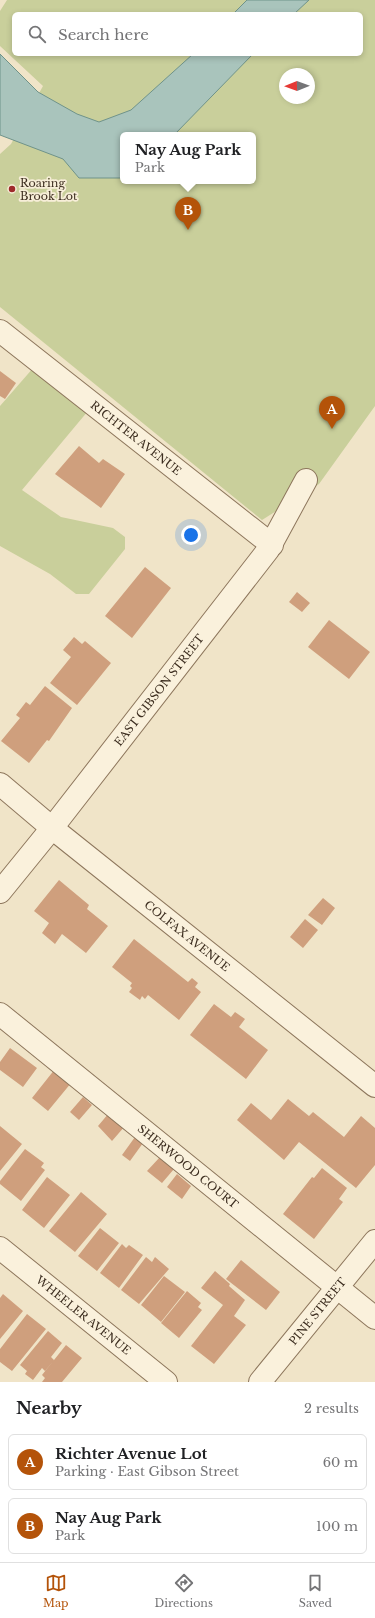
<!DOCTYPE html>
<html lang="en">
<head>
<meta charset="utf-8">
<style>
  body { margin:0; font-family:"Libre Baskerville",serif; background:#f6f6f6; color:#202124 }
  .compass { position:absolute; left:279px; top:68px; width:36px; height:36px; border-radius:50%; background:#fff; box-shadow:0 2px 6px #0003; rotate:269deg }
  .you { position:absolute; left:191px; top:535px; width:14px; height:14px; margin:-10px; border:3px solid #fff; border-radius:50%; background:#1a73e8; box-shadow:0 0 0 6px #1a73e833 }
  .badge { display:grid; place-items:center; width:26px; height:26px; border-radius:50%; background:#b45309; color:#fff; font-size:13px; font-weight:700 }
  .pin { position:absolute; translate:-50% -33px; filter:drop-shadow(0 1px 2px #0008) }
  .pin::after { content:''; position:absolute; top:21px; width:14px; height:12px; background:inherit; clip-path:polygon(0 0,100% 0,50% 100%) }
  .popup { position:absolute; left:120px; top:132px; width:136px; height:52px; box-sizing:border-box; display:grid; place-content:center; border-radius:6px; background:#fff; filter:drop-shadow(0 1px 3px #0005); font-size:13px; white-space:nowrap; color:#757577 }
  .popup b { font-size:15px; color:#202124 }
  .popup::after { content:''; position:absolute; left:50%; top:100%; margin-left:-8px; border:8px solid transparent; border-top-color:#fff }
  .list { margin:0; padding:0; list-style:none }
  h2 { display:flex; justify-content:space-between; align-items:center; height:52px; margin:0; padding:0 16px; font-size:17px }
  h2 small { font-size:13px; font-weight:400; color:#757577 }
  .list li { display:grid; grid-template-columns:26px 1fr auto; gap:12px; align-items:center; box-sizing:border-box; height:56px; margin:0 8px 8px; padding:0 8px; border:1px solid #e0e0e0; border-radius:6px }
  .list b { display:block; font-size:15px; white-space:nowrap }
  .list p { margin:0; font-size:13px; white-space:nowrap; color:#757577 }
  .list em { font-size:13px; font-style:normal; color:#757577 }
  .icon { flex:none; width:22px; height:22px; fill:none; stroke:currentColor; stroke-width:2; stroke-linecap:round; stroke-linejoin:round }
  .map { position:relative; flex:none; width:375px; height:1382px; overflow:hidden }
  .search { position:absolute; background:#fff; box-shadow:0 2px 6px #0003; left:12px; right:12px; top:12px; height:44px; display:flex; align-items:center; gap:10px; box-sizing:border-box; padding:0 14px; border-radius:6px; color:#757577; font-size:15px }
  .sheet { height:180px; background:#fff }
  nav { display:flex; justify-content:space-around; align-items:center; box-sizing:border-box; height:56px; border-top:1px solid #e0e0e0; background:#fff; font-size:11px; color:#757577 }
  nav a { display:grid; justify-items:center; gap:2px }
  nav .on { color:#b45309 }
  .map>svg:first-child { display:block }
  .green { fill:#c9cf9b; fill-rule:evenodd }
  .water { fill:#a9c4bc; stroke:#6f938a }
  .building { fill:#cf9f7d }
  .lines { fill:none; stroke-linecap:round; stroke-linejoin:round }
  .minor-casing { stroke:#8d765c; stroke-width:24 }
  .minor { stroke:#faf1dc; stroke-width:22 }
  .poi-dot { fill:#9e2a2b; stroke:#f7eed8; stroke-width:1.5 }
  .labels { text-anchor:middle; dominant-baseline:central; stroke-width:3.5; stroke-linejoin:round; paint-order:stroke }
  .poi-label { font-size:11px; fill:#3d2e20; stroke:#f7eed8; text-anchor:start }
  .street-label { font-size:11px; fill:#3d2e20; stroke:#f7eed8 }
</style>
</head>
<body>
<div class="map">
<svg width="375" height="1382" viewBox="0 0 375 1382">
  <rect width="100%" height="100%" fill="#f0e4c8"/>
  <path class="green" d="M7 0H375V406L319 484 262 520 0 307V154L11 144 43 86 0 46V11ZM14 14H361V54H14ZM285 74H309V98H285ZM123 135H253V181H123Z
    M34 367 88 411 22 490 61 517 113 528 125 537V549L89 594H76L50 574 0 546V406Z"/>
  <path class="water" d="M247 0H309L294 14H233Z
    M0 54 38 92 77 114 99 122 131 110 193 54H253L174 135H123V178H79L63 159 0 135Z"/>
  <path class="building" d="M0 371 16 383 5 399 0 396Z
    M79 446 99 463 103 459 125 474 101 508 55 474Z
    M145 567 171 588 132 638 105 616Z
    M297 592 310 603 302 612 289 602Z
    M329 620 370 652 349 679 308 647Z
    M74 637 82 644 85 641 111 663 77 705 50 683 71 657 63 650Z
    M45 686 72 708 49 741 47 740 29 763 1 741 20 718 16 715 26 702 30 705Z
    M59 880 89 905 87 909 108 926 86 953 62 934 55 944 42 933 49 923 34 911Z
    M323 898 335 908 322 925 308 915Z
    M305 919 318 930 303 948 290 937Z
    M134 939 188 982 192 978 198 983 195 987 201 992 179 1020 148 995 145 999 142 996 140 1000 129 992 132 988 130 986 132 983 112 967Z
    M214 1004 231 1017 235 1012 245 1019 239 1027 268 1050 246 1079 190 1035Z
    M10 1048 37 1068 23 1087 0 1070V1062Z
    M59 1064 76 1077 48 1111 32 1098Z
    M83 1097 92 1105 79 1120 70 1112Z
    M288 1099 309 1116 313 1112 344 1137 361 1116 375 1128V1165L356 1188 299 1142 284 1160 237 1120 251 1103 271 1120Z
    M109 1113 125 1126 112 1141 98 1126Z
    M0 1126 22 1144 0 1171Z
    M135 1137 143 1143 130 1161 122 1155Z
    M25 1149 44 1163 41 1167 45 1170 21 1201 0 1184V1181Z
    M160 1157 174 1169 162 1183 147 1171Z
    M322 1168 347 1188 339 1199 343 1202 314 1239 283 1214 312 1177 314 1178Z
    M177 1174 191 1186 182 1199 167 1187Z
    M47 1177 70 1195 44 1228 22 1210Z
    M81 1192 107 1214 75 1252 49 1231Z
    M100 1228 119 1243 97 1271 78 1256Z
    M122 1244 126 1248 129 1245 143 1255 119 1288 100 1273Z
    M146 1257 152 1262 155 1257 169 1269 139 1304 121 1290Z
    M241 1260 280 1292 266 1310 226 1279Z
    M215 1271 230 1284 229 1286 245 1300 234 1316 246 1325 214 1364 191 1346 223 1305 201 1288Z
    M164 1276 185 1292 161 1322 141 1305Z
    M187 1291 201 1303 198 1307 202 1310 179 1338 161 1323Z
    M3 1294 23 1311 0 1339V1298Z
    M27 1314 46 1329 12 1371 0 1362V1349Z
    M48 1331 62 1343 51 1357 54 1360 45 1371 42 1368 33 1380 25 1374 27 1371 20 1365Z
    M66 1345 82 1358 62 1382H42L45 1378 42 1375Z"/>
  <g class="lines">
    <g class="minor-casing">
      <g id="minor">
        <path id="s1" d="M0 331 272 545"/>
        <path id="s2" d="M0 784 52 828 375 1086"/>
        <path id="s3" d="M0 892 52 828 268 550 306 480"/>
        <path id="s4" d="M0 1014 375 1318"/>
        <path id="s5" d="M0 1248 166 1382"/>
        <path id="s6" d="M260 1382 375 1241"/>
      </g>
    </g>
    <use href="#minor" class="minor"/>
  </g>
  <circle class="poi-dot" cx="12" cy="189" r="4"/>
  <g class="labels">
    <g class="poi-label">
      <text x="20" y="183">Roaring<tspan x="20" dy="13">Brook Lot</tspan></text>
    </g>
    <g class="street-label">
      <text stroke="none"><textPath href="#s1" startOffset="173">RICHTER AVENUE</textPath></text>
      <text stroke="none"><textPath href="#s3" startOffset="257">EAST GIBSON STREET</textPath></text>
      <text stroke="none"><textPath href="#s2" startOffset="241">COLFAX AVENUE</textPath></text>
      <text stroke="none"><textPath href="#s4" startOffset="242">SHERWOOD COURT</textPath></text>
      <text stroke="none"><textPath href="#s6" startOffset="91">PINE STREET</textPath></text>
      <text stroke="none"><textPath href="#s5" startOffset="107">WHEELER AVENUE</textPath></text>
    </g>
  </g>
</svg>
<svg class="compass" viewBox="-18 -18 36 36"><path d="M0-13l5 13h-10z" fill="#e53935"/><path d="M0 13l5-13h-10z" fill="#757577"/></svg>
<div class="you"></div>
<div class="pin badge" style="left:332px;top:429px">A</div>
<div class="pin badge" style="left:188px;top:230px">B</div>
<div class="popup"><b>Nay Aug Park</b>Park</div>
<div class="search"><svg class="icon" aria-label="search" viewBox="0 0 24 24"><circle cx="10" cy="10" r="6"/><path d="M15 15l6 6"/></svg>Search here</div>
</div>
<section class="sheet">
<h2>Nearby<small>2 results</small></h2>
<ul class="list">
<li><span class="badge">A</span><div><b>Richter Avenue Lot</b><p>Parking · East Gibson Street</p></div><em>60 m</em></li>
<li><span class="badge">B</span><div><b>Nay Aug Park</b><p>Park</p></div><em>100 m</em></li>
</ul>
</section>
<nav>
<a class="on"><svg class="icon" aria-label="map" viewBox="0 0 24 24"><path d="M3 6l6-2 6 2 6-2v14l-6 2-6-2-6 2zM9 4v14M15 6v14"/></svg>Map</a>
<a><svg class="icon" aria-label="directions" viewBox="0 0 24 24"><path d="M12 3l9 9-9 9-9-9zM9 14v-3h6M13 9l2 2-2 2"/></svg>Directions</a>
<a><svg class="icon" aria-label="saved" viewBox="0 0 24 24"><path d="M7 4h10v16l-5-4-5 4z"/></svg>Saved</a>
</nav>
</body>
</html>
